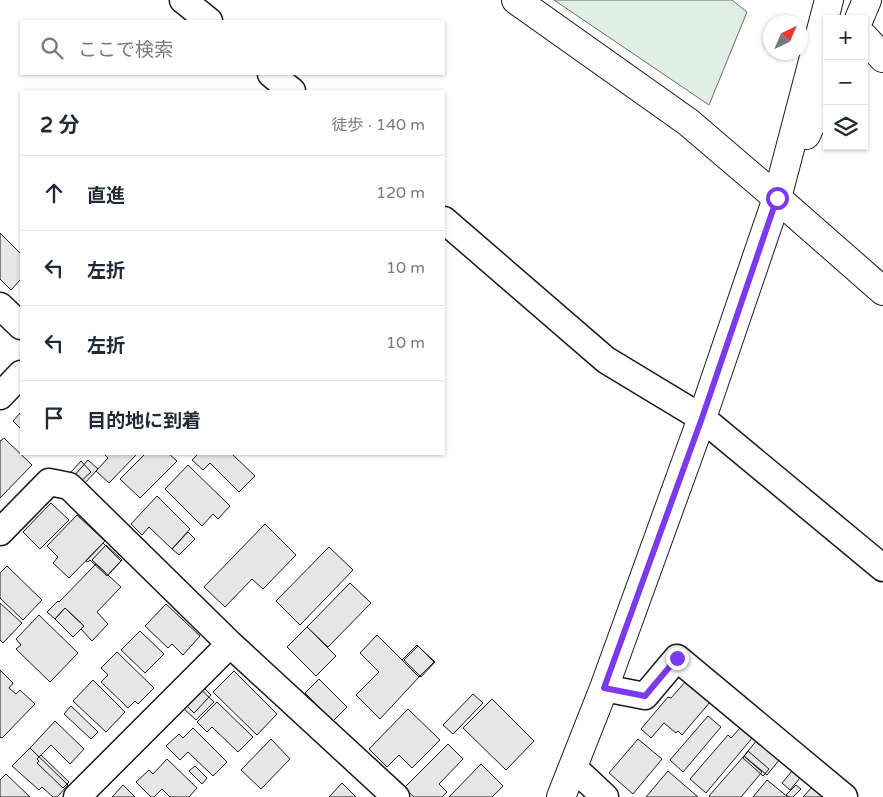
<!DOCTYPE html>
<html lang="ja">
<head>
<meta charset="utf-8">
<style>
  body { margin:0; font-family:"Varela Round","Noto Sans JP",sans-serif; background:#f6f6f7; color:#1f2937 }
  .controls { position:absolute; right:15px; top:15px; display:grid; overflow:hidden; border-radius:0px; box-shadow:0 1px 4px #0004 }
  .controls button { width:45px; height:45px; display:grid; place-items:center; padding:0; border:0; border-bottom:1px solid #e0e1e3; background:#fff; color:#1f2937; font:25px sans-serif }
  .compass { position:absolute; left:763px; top:15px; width:45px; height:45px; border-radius:50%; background:#fff; box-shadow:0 1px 4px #0004; rotate:44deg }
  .stop { position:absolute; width:15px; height:15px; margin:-11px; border:4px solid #7c3aed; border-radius:50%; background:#fff }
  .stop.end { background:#7c3aed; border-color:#fff; box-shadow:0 1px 5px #0008 }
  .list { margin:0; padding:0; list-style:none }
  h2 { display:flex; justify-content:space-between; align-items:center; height:65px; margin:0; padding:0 20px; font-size:21px }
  h2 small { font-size:16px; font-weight:400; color:#747a83 }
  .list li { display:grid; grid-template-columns:32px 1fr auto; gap:15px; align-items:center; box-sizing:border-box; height:75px; padding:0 20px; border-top:1px solid #e0e1e3 }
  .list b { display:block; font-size:19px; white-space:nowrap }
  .list em { font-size:16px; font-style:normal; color:#747a83 }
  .icon { flex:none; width:28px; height:28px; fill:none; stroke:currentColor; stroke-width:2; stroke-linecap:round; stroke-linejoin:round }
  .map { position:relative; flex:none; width:883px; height:797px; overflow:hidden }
  .search { position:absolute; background:#fff; box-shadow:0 1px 4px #0004; left:20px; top:20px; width:425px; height:55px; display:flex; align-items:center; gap:12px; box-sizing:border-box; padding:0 18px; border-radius:0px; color:#747a83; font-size:19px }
  .panel { position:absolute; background:#fff; box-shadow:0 1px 4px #0004; left:20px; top:90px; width:425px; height:365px; border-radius:0px }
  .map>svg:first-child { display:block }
  .green { fill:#e0efe3; stroke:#6a6a6a }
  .building { fill:#e6e6e6; stroke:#1a1a1a }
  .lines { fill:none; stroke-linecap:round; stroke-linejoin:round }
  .minor-casing { stroke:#1a1a1a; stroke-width:29 }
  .tertiary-casing { stroke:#1a1a1a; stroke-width:30 }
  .secondary-casing { stroke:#1a1a1a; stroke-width:30 }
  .minor { stroke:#fff; stroke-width:26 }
  .tertiary { stroke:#fff; stroke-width:28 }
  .secondary { stroke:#fff; stroke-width:28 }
  .route { stroke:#7c3aed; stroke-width:6 }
</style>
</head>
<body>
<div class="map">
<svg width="883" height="797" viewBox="0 0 883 797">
  <rect width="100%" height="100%" fill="#fff"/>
  <path class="green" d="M554 0H732L747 12 709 105Z"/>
  <path class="building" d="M0 233 21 254V279L11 290 0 279Z
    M21 412V429L13 421Z
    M4 438 32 465 0 498V441Z
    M104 454H137L109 483 96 471 108 458Z
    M145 454H169L177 461 140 498 120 479Z
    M198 454H232L255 476 239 492 210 463 203 470 192 460Z
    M88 460 98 469 83 485 74 476Z
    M81 461 91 472 80 482 71 472Z
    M188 465 230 506 218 519 213 514 202 526 165 489Z
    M157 496 190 529 172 549 149 527 142 535 131 524Z
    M51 503 69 520 40 549 23 532Z
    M77 515 105 541 69 578 53 563 58 557 47 546Z
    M265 524 296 555 263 589 252 579 225 607 204 587Z
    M188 532 195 539 179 555 172 549Z
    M103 543 121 561 107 576 90 560 88 562 86 561Z
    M106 545 122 560 108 575 92 560Z
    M329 547 353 570 300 625 276 601Z
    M96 564 121 587 97 612 108 624 92 641 81 629 84 626 65 608 55 619 47 612 58 601 59 602Z
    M7 566 42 600 23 620 0 598V573Z
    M350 583 371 603 328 647 307 627Z
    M0 603 22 623 3 643 0 640Z
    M166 604 200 636 183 655 172 644 168 648 145 626Z
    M65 608 84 626 73 637 55 619Z
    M39 615 78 653 50 682 16 649 21 645 16 639Z
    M307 627 336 656 316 676 287 647Z
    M140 631 164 654 145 673 121 650Z
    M377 635 419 677 380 719 356 695 379 672 360 653Z
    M417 645 434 662 419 677 402 660Z
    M418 646 435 662 421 677 404 660Z
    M117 652 154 688 138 704 135 701 128 708 101 682 108 675 101 668Z
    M0 670 13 683 9 688 16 694 20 690 35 704 2 738 0 737Z
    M234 671 277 714 257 735 213 692Z
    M319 679 347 707 333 721 305 693Z
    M93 680 125 712 106 732 73 701Z
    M686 681 710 702 682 735 678 731 676 733 664 723 651 738 641 729 668 697 671 698Z
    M200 684 211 695 194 713 183 702Z
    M199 688 214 702 196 720 182 707Z
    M473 694 483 703 453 734 443 725Z
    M492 699 534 741 506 770 463 728Z
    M217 702 253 737 238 752 212 727 207 732 197 722Z
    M71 706 98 732 91 739 64 714Z
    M408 709 440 740 412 768 399 755 387 767 369 749Z
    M708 716 721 727 683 772 670 760Z
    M55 721 84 749 70 764 51 745 39 757 30 748Z
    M741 727 753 737 706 793 690 779 728 735 731 738Z
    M193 728 227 762 213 776 188 752 180 760 166 746 179 734 183 738Z
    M271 739 290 759 261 789 241 770Z
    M638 739 662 759 633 794 609 773Z
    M757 740 780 759 767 775 744 756Z
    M448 744 463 759 439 784 447 792 442 797H414L404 788Z
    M30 748 68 785 57 797H53L42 787 39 790 12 766Z
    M748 751 769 769 763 776 743 758Z
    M41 755 69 782 63 788 37 763 39 761 37 759Z
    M744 756 762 772 741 797H710L709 796Z
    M167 759 197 788 189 797H170L162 789 154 797H151L136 782 149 770 153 774Z
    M481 764 503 786 492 797H449Z
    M195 766 207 778 202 784 189 771Z
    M668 771 698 797H646Z
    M792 771 800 778 790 790 782 783Z
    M6 774 30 797H0V780Z
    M767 780 788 797H753Z
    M342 783 356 797H329Z
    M123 785 135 797H112Z
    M796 785 801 789 793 797H789L786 795Z
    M813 786 826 797H803Z"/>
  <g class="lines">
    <g class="minor-casing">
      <path id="minor" d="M183 0 209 21
        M271 74 292 91
        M444 220 606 360 702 418 883 568
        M0 306 21 326
        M0 396 21 374
        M0 532 49 482 69 486 230 644 396 797
        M604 688 645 696 677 658 844 797
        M573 767 605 797
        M77 797 230 644"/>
    </g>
    <g class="tertiary-casing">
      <path id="tertiary" d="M516 0 688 122 777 198
        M859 19 867 0
        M806 135 827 90
        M561 797 604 688 702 418 777 198 829 0"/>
    </g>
    <g class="secondary-casing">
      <path id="secondary" d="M864 37 883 58
        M777 198 883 291"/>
    </g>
    <use href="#minor" class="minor"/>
    <use href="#tertiary" class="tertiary"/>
    <use href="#secondary" class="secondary"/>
  </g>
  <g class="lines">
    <path class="route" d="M677 658 645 696 604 688 702 418 777 198"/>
  </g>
</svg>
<div class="controls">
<button>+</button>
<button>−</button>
<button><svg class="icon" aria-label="layers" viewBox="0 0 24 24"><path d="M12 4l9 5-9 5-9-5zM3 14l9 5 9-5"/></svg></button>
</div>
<svg class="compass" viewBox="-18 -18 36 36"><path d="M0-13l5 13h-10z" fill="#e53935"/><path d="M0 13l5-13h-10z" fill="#747a83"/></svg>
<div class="stop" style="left:777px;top:198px"></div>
<div class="stop end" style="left:677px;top:658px"></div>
<div class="search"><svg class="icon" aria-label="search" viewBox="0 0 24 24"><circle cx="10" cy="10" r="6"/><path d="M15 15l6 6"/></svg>ここで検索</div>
<section class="panel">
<h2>2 分<small>徒歩 · 140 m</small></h2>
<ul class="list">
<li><svg class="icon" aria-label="ahead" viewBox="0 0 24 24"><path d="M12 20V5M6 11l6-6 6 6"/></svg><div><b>直進</b></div><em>120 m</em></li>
<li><svg class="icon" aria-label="left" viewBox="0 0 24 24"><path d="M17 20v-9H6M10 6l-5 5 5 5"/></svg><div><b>左折</b></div><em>10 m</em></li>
<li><svg class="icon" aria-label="left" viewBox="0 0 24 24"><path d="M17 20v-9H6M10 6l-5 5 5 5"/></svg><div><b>左折</b></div><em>10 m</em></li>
<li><svg class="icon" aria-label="arrive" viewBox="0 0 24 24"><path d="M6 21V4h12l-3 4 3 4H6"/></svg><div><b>目的地に到着</b></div></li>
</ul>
</section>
</div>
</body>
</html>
